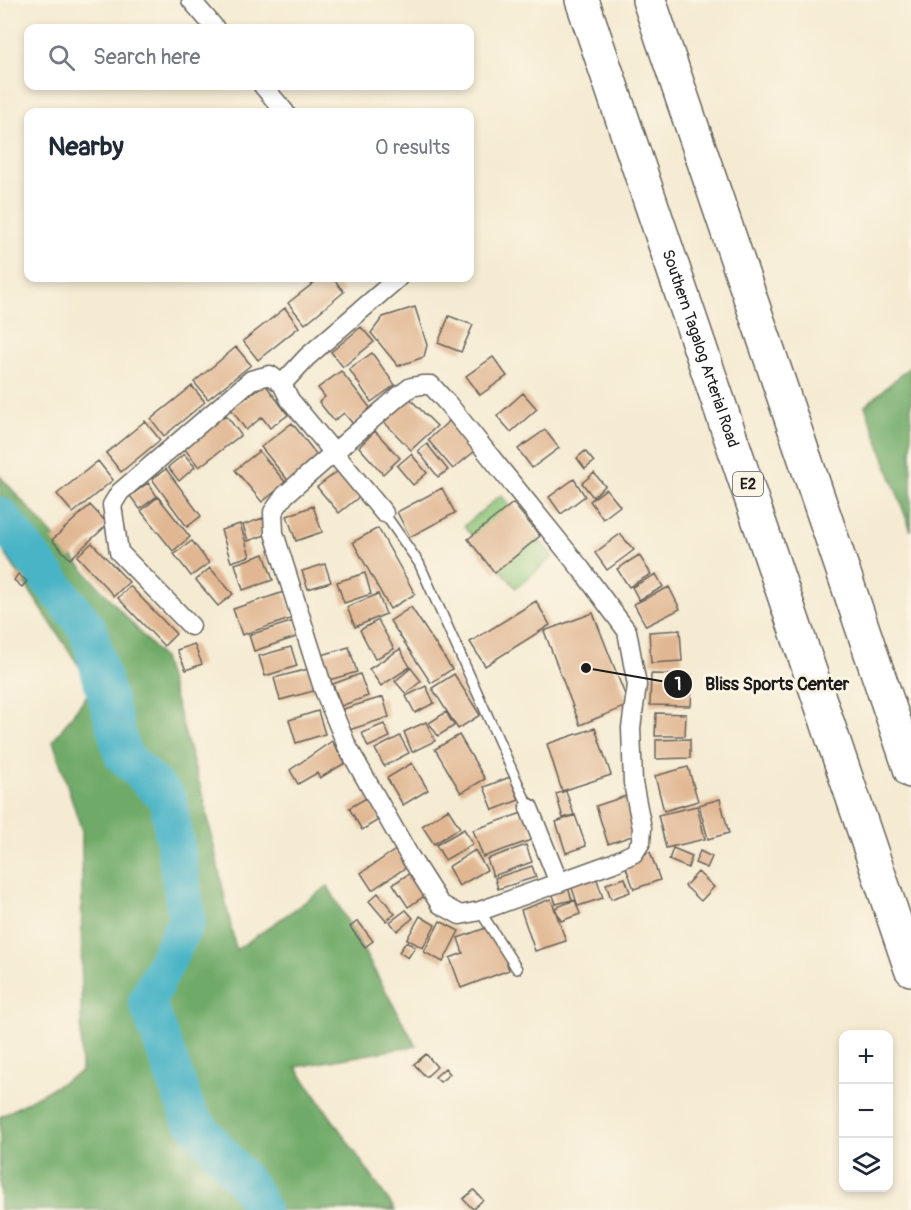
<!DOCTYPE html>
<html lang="en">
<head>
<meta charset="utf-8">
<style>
  body { margin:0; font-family:Pangolin,sans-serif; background:#f2f2f3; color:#1f2937 }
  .controls { position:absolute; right:18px; bottom:18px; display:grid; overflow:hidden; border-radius:12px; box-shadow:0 3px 9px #0003 }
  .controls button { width:54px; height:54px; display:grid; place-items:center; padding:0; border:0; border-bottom:2px solid #e0e1e3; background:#fff; color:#1f2937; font:30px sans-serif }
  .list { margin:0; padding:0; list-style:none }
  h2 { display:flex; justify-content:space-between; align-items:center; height:78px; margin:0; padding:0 24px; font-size:26px }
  h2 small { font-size:20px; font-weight:400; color:#747a83 }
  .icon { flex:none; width:33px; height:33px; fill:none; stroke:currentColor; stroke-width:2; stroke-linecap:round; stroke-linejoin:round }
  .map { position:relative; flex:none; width:911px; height:1210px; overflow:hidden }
  .search { position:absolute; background:#fff; box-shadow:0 3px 9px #0003; left:24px; top:24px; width:450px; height:66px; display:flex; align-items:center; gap:15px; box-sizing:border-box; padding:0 21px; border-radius:12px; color:#747a83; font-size:22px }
  .panel { position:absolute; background:#fff; box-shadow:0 3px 9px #0003; left:24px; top:108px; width:450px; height:174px; border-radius:12px }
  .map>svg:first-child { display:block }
  .green { fill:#8ac478; stroke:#53704a; stroke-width:1.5 }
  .forest { fill:#6faa68; stroke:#466342; stroke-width:1.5 }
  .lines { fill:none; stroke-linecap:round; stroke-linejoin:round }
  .river { stroke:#49b4c6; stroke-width:38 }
  .building { fill:#e1b793 }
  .service-casing { stroke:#68645c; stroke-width:12 }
  .minor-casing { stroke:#68645c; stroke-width:21 }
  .motorway-casing { stroke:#68645c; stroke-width:36 }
  .service { stroke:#fff; stroke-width:9 }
  .minor { stroke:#fff; stroke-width:18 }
  .motorway { stroke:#fff; stroke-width:33 }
  .labels { text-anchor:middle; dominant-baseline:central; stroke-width:6; stroke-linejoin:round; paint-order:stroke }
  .shield { fill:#fcf5e5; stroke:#5f5d58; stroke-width:1.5 }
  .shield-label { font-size:15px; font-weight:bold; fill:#1c1c1c }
  .street-label { font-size:16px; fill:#1c1c1c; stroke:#fcf5e5 }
  .leader { fill:none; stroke:#1c1c1c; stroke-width:2 }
  .callout-dot { fill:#1c1c1c; stroke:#fcf5e5; stroke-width:2 }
  .mark-label { font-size:18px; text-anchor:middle; font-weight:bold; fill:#fff }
  .callout-label { font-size:18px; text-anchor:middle; font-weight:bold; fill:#1c1c1c; stroke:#fcf5e5; stroke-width:6; stroke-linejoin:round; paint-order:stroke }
</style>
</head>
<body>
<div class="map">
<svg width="911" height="1210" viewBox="0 0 911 1210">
  <rect width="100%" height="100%" fill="#fcf5e5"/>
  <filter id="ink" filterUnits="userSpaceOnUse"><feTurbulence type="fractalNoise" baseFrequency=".0167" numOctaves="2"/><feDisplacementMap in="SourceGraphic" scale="12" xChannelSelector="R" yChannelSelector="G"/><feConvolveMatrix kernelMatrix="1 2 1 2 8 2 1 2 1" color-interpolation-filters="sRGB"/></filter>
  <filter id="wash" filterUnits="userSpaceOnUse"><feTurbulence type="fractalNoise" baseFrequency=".008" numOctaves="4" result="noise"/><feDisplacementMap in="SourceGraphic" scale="24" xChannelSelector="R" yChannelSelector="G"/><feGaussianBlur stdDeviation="1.35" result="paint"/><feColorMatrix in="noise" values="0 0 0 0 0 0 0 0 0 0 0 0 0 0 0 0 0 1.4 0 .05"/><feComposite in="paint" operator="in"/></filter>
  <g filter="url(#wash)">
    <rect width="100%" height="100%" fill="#f5ebd3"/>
    <path class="green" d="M501 495 553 557 516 588 464 526Z"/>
    <path class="forest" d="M911 366V531L865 406Z
      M0 476 163 658 204 800 236 950 328 886 416 1046 296 1067 395 1210H0V1117L81 1072 82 831 53 741 93 687 0 546Z"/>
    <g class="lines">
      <path class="river" d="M0 516 88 629 123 755 168 799 187 919 147 1001 189 1116 250 1188 261 1210"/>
    </g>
    <g id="blocks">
      <path class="building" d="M320 278H333L344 292 305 324 288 303Z
        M415 307 427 345 424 357 398 366 371 333 383 317Z
        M285 308 299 327 258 360 243 341Z
        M449 316 473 325 461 352 438 343Z
        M361 327 374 342 343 367 331 352Z
        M236 347 251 365 208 399 194 382Z
        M372 353 395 385 371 402 349 369Z
        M493 357 507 376 480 395 466 376Z
        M341 371 372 410 353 424 344 413 334 421 319 402 325 397 318 388Z
        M265 384 288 415 270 428 262 417 246 430 231 409Z
        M192 386 205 402 164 436 151 419Z
        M523 393 537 409 511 432 497 416Z
        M409 398 437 426 411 450 384 422Z
        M226 415 241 435 199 467 183 447Z
        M145 421 160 440 121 472 106 453Z
        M449 421 475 451 453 469 428 440Z
        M292 423 320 459 290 483 261 447Z
        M545 430 559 448 532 468 518 449Z
        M375 431 400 458 383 474 359 447Z
        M427 444 448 470 438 477 418 451Z
        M259 451 286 483 262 502 235 470Z
        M585 451 594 462 585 469 577 458Z
        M184 454 195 467 179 481 168 467Z
        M411 454 427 473 413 485 397 466Z
        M98 461 113 480 73 513 57 494Z
        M166 469 201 516 187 527 152 479Z
        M338 471 359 497 339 513 317 487Z
        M594 473 605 486 593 497 582 483Z
        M574 479 585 496 561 514 549 497Z
        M148 483 157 496 140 509 130 496Z
        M442 488 455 513 410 537 397 512Z
        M606 489 620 506 603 519 590 501Z
        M158 497 190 537 173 551 141 511Z
        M513 503 540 536 495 573 468 539Z
        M90 505 108 524 70 559 52 540Z
        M313 506 322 532 296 541 287 516Z
        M263 518 268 534 248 541 243 525Z
        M240 524 250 556 231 562 221 530Z
        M378 528 415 594 390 609 353 542Z
        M620 534 634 550 607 570 595 553Z
        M192 541 209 563 191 576 174 554Z
        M92 543 129 582 114 596 77 556Z
        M264 554 273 580 243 590 235 564Z
        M639 555 651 574 629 587 617 569Z
        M325 564 331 582 308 589 302 571Z
        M210 568 233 594 218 606 196 580Z
        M365 573 371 594 344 603 337 582Z
        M18 574 27 581 22 587 14 580Z
        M656 574 663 587 639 600 632 587Z
        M130 586 176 634 164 646 118 598Z
        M669 587 680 609 646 626 634 604Z
        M284 592 293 618 242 635 233 609Z
        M378 594 386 614 355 627 347 607Z
        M536 601 550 625 485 666 470 642Z
        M411 607 452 669 431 683 390 621Z
        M593 613 629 705 580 725 544 631Z
        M378 620 394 649 375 659 360 630Z
        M294 621 299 636 254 651 249 635Z
        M680 630 682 661 651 663 649 632Z
        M194 644 202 664 186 670 177 650Z
        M291 647 297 666 265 676 259 656Z
        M349 647 357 672 329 680 322 655Z
        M400 649 410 667 381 686 369 669Z
        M312 668 317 690 280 700 274 678Z
        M411 668 421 681 406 694 395 681Z
        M360 674 368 696 341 706 333 684Z
        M454 674 480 715 458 729 432 688Z
        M651 674 692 675 691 706 650 705Z
        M426 686 434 703 415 713 406 696Z
        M383 697 389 717 349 730 343 709Z
        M318 711 325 734 296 743 289 720Z
        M446 712 454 726 438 736 429 723Z
        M656 713 686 714 685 736H655Z
        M426 722 435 741 412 752 404 732Z
        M384 724 390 737 368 747 362 733Z
        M595 728 611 775 562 791 547 744Z
        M459 735 485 779 461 793 435 749Z
        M400 736 409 753 384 766 375 749Z
        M690 739V758L656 759V740Z
        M332 741 345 763 320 778 317 773 298 784 290 770Z
        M412 763 428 790 403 805 387 778Z
        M688 767 698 801 664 811 655 776Z
        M510 777 519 800 493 810 484 787Z
        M566 791 574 815 563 818 556 794Z
        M626 796 638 834 608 844 596 806Z
        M368 797 380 819 362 830 349 808Z
        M720 799 729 833 708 839 699 805Z
        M697 806 705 839 666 848 658 815Z
        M448 809 460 828 434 844 422 826Z
        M525 812 534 839 483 857 473 830Z
        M575 815 586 846 566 853 556 822Z
        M464 829 473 844 445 860 436 845Z
        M526 845 532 862 493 876 487 859Z
        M673 848 692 856 688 868 669 860Z
        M397 849 408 866 372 890 361 873Z
        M475 850 487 870 459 886 448 867Z
        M700 851 712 857 707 868 695 863Z
        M650 852 660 880 634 889 624 862Z
        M532 866 536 877 498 889 495 878Z
        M594 870 603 898 578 906 569 879Z
        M698 872 714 887 701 901 685 886Z
        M410 873 426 895 408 907 393 884Z
        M625 878 630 892 611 899 606 884Z
        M567 884 572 900 556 904 551 889Z
        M378 893 395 914 386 921 369 901Z
        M551 899 566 941 535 951 521 910Z
        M575 900 580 914 561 921 555 908Z
        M406 910 413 918 397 931 390 922Z
        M420 916 435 925 423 948 407 939Z
        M358 921 373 941 365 947 350 927Z
        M440 921 459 931 443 962 424 952Z
        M494 925 509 970 461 988 450 958 463 953 458 938Z
        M406 942 415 947 408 958 399 952Z
        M426 1054 437 1067 426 1077 414 1064Z
        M445 1068 450 1074 440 1082 435 1077Z
        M474 1190 483 1200 473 1209 463 1199Z"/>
    </g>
  </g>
  <g filter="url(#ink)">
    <use href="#blocks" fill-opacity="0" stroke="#68645c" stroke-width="1.5"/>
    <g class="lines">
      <g class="service-casing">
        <path id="service" d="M384 513 419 563 529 808
          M480 911 517 969"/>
      </g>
      <g class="minor-casing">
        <path id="minor" d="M191 0 215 28
          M263 86 285 112
          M422 385H431L448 404 581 569 627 631 637 685 631 728 633 783 642 828 641 842 634 853 613 863 480 911 460 915 440 904 410 857 347 746 323 688 274 533 273 512 285 495 399 396 411 387Z
          M384 513 290 400 282 384 307 357 398 278
          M191 626 119 552 112 505 120 492 251 380 270 375 282 384
          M529 808 559 883"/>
      </g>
      <g class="motorway-casing">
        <g id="motorway">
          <path id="s1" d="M582 0 911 969"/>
          <path d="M649 0 911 771"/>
        </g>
      </g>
      <use href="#service" class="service"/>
      <use href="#minor" class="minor"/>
      <use href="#motorway" class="motorway"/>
    </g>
  </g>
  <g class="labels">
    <rect class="shield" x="733" y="472" width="30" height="24" rx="4.5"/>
    <g class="shield-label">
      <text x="748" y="484">E2</text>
    </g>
    <g class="street-label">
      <text stroke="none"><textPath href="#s1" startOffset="368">Southern Tagalog Arterial Road</textPath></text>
    </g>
  </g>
  <path class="leader" d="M586 668L678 684"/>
  <g class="callout-dot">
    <circle cx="586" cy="668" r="6"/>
    <circle cx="678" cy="684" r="15"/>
  </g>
  <g class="mark-label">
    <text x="678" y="690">1</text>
  </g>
  <g class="callout-label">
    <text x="777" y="690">Bliss Sports Center</text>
  </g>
</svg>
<div class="controls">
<button>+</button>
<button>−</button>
<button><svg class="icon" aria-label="layers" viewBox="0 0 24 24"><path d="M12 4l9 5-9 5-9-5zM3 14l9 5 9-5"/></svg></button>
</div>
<div class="search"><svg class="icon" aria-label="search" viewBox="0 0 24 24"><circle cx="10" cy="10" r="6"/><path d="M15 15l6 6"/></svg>Search here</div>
<section class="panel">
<h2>Nearby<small>0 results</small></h2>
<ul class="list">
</ul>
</section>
</div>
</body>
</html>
